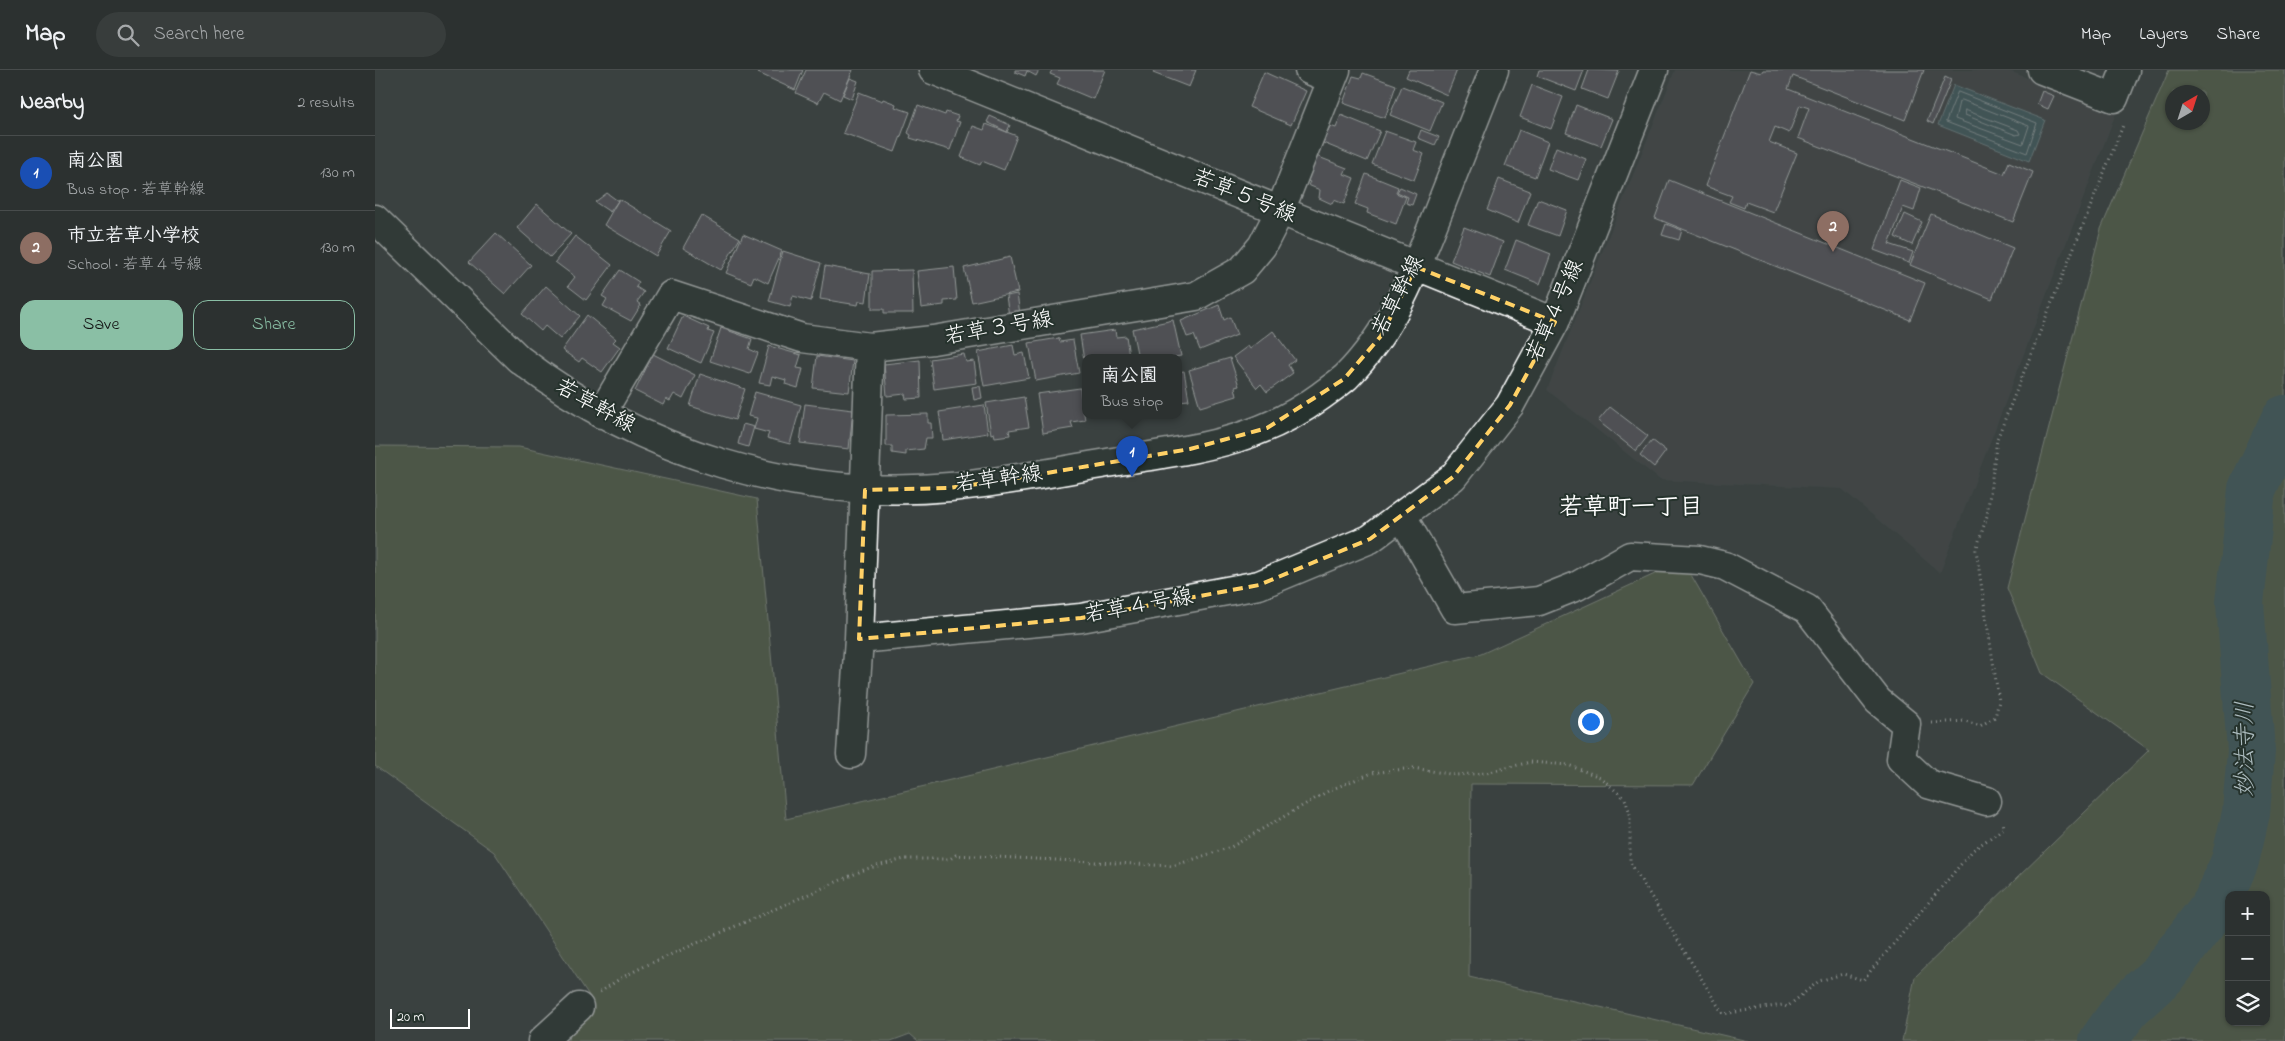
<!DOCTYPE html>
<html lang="en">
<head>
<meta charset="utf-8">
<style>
  body { margin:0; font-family:"Indie Flower","Klee One",sans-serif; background:#383d3c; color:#f1f3f6 }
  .controls { position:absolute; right:15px; bottom:15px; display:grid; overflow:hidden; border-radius:10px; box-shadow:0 1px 4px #0004 }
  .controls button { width:45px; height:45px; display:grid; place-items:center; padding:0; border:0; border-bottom:1px solid #484c4c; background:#2c3130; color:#f1f3f6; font:25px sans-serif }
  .compass { position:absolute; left:1790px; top:15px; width:45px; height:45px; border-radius:50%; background:#2c3130; box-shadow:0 1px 4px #0004; rotate:39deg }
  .scale { position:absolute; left:15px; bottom:12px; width:80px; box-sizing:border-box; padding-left:5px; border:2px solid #fff; border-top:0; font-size:14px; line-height:18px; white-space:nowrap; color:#fff; -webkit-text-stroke:4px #26332d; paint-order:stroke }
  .you { position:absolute; left:1215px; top:651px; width:18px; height:18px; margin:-12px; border:4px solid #fff; border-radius:50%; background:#1a73e8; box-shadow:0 0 0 8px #1a73e833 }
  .badge { display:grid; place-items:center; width:32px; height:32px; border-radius:50%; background:#8abfa5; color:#fff; font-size:16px; font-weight:700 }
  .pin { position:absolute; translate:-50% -41px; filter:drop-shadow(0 1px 2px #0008) }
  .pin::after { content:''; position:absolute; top:26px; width:18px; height:15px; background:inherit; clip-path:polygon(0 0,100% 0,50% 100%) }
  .popup { position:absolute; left:707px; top:284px; width:100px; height:65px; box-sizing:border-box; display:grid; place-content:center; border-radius:10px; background:#2c3130; filter:drop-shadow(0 1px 4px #0005); font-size:16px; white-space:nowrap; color:#a6a9ab }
  .popup b { font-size:19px; color:#f1f3f6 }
  .popup::after { content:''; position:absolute; left:50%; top:100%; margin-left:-10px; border:10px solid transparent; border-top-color:#2c3130 }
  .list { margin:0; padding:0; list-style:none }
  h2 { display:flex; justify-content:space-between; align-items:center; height:65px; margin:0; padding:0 20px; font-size:21px }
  h2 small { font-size:16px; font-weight:400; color:#a6a9ab }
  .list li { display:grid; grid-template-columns:32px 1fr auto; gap:15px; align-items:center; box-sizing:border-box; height:75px; padding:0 20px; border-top:1px solid #484c4c }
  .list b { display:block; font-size:19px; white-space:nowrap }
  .list p { margin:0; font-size:16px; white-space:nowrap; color:#a6a9ab }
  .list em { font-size:16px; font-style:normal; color:#a6a9ab }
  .actions { display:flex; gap:10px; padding:15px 20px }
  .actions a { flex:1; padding:11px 0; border:1px solid #8abfa5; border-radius:15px; text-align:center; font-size:18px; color:#8abfa5 }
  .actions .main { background:#8abfa5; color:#111 }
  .icon { flex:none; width:28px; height:28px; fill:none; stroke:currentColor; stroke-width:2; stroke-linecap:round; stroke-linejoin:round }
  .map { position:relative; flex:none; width:1910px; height:971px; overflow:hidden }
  header { display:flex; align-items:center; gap:30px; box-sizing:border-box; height:70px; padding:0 25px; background:#2c3130; border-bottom:1px solid #484c4c }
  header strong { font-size:24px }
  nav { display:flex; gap:28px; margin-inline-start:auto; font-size:18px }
  .search { width:350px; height:45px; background:#383d3c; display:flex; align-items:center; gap:12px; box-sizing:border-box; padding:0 18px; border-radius:28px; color:#a6a9ab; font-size:19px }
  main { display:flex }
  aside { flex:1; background:#2c3130 }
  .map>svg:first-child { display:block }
  .built { fill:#484b4e }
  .green { fill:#637051; stroke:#b1b8a8; fill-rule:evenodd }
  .water { fill:#496b70; stroke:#92a6a9 }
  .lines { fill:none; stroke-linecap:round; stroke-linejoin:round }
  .shore { stroke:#b6c4c6; stroke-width:1 }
  .river { stroke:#496b70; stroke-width:48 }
  .building { fill:#67636e; stroke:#fff }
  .minor-casing { stroke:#fff; stroke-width:31 }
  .path { stroke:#fff; stroke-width:3; stroke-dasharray:1 4; stroke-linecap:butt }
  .minor { stroke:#26332d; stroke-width:28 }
  .marked { fill:none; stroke:#ffd166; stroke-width:4; stroke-dasharray:10 6; stroke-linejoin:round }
  .labels { text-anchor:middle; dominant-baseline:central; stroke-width:4; stroke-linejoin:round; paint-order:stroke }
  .street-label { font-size:22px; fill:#fff; stroke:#26332d }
  .neighbourhood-label { font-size:24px; font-weight:bold; fill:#fff; stroke:#26332d }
  .water-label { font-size:24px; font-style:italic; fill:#adbcbf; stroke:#26332d }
</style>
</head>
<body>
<header>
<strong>Map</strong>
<div class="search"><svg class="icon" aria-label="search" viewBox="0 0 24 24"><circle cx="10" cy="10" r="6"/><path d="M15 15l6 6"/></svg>Search here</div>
<nav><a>Map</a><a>Layers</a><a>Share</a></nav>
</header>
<main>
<aside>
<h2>Nearby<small>2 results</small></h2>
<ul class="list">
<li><span class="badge" style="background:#1a4fb4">1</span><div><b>南公園</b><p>Bus stop · 若草幹線</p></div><em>130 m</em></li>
<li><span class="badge" style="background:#8d6e63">2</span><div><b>市立若草小学校</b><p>School · 若草４号線</p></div><em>130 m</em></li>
</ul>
<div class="actions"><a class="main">Save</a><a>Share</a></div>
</aside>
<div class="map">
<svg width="1910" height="971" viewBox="0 0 1910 971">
  <rect width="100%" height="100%" fill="#3a4140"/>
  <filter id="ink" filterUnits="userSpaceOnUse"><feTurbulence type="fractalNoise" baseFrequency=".02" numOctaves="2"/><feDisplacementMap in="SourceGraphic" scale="10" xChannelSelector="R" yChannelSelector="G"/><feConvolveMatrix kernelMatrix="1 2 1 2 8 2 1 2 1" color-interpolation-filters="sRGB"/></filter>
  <g filter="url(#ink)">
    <path class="built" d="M1300 0H1632L1741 43 1565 503 1467 419 1285 410 1172 320Z"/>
    <path class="green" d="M1794 0H1910V971H1527L1540 907 1774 680 1667 603 1632 518 1726 159ZM1798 22H1828V52H1798ZM1854 825H1891V952H1854Z
      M0 376 144 377 382 429 411 749 1106 584 1308 491 1379 614 1318 715 1096 714 1094 907 1373 971H543L535 964 516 971H192L217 930 119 782 0 696Z"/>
    <path class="water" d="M1579 15 1670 50 1654 91 1563 55Z"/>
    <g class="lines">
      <path class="shore" d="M1583 22 1662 53 1652 83 1571 52Z
        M1587 30 1654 56 1648 74 1580 49 1584 32Z
        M1590 40 1643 60 1645 64 1641 65 1590 45Z"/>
      <path class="river" d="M1728 971 1752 937 1787 905 1841 834 1860 791 1871 743 1876 681 1865 533 1877 419 1910 349"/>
    </g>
    <path class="building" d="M384 0H428L420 20 383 3Z
      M431 0H478L465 30 449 22 443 33 421 23Z
      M640 0H664L661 6 652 1 650 6 640 2Z
      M677 0H730L718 29 682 14 685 8 675 4Z
      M780 0H821L814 17 778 3Z
      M1034 0H1082L1072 25 1031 7Z
      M1164 0H1209L1201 21 1162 6Z
      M1214 0 1244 1 1233 29 1207 19Z
      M1375 0 1386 3 1388 0H1549L1530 50 1418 6 1413 19 1629 104 1634 92 1658 102 1638 152 1423 68 1434 38 1425 35 1414 63 1400 57 1394 72 1422 83 1398 142 1371 132 1369 138 1354 132 1357 126 1330 116Z
      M889 2 931 21 916 55 874 37Z
      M988 3 1021 15 1010 48 968 33 978 6 986 8Z
      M1570 7 1576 10 1558 54 1552 51Z
      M475 8 483 11 477 29 468 25Z
      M1157 15 1188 27 1176 59 1145 47Z
      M1027 16 1067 32 1055 61 1015 45Z
      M1667 21 1679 26 1673 39 1662 34Z
      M484 22 507 31 508 29 521 34 520 37 535 42 520 82 468 63Z
      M543 35 570 45 571 42 583 46 581 51 585 52 575 80 535 68 536 65 533 63Z
      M1201 35 1237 49 1226 76 1191 63Z
      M966 45 1005 61 992 91 948 73 955 56 961 58Z
      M615 46 635 55 632 62 612 52Z
      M611 54 642 66 629 100 607 91 605 95 586 87 598 56 609 60Z
      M1046 60 1064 67 1060 75 1043 68Z
      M1144 60 1173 72 1160 107 1130 96Z
      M1010 61 1041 72 1038 80 1049 84 1039 110 997 94Z
      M1181 77 1211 89 1203 110 1173 99Z
      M941 86 972 98 969 104 979 108 969 134 959 130 957 134 944 128 945 120 933 115 935 112 931 110Z
      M991 104 1023 117 1021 123 1031 127 1021 154 992 143 993 139 980 134Z
      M1124 109 1155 121 1143 153 1112 140Z
      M1294 110 1550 213 1535 250 1280 148Z
      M1525 110 1546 118 1539 141 1528 137 1514 174 1538 182 1534 193 1499 180Z
      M1025 117 1041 124 1037 135 1031 133 1033 127 1022 122Z
      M232 123 243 131 235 142 220 132Z
      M244 129 296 161 281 186 229 155Z
      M1163 129 1192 140 1183 166 1153 155Z
      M162 134 196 164 175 187 142 158Z
      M1530 144 1547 152 1537 175 1520 167Z
      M1556 144 1638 178 1617 229 1535 195Z
      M326 145 365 168 346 200 308 178Z
      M1291 154 1307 160 1304 170 1287 165Z
      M1089 157 1128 172 1115 207 1076 191Z
      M121 163 156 195 130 224 94 192Z
      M368 164 407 181 393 213 379 206 376 213 351 203Z
      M200 166 237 195 211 230 193 216 200 207 180 192Z
      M1141 170 1176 184 1165 214 1130 200Z
      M408 181 446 193 436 231 418 226 415 237 394 231Z
      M635 187 643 222 597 232 589 198Z
      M450 196 495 204 491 232 484 231 483 235 445 229Z
      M579 197 582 230 569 231V235L546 238 542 201Z
      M245 200 264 212 261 217 269 222 262 232 266 235 256 251 228 236 232 229 227 226Z
      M537 200 538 243H509V239H497V201Z
      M171 216 205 246 185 269 170 256 166 261 147 244Z
      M642 224 645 244 634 246 631 226Z
      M844 235 849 250 855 247 862 265 825 280 819 265 812 267 806 251Z
      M212 245 241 269 238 272 245 277 227 302 207 288 204 292 187 280Z
      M308 246 334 258 333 261 339 263 326 293 293 278Z
      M798 250 806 286 793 288H763L757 259Z
      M346 258 377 269 374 279 383 283 375 304 335 291Z
      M740 260 741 267 751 266 754 286 746 288H711L710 297 705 265Z
      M898 261 920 290 913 295 918 303 892 322 886 314 882 318 858 287 873 276 875 279Z
      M684 268 685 272 698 270 704 303 661 311 654 273Z
      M638 275 640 285 649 283 654 308 609 316 603 282Z
      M394 276 426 285 422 298 428 299 423 318 410 314 411 310 397 306 395 315 384 313Z
      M278 284 320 305 308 329 299 324 295 331 291 329 288 335 260 321Z
      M589 284 591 292 599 291 602 313 559 319 555 289Z
      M442 286 478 291 474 322 438 318Z
      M855 288 864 316 860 317 862 326 825 337 814 300Z
      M545 290 546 328 531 329 530 324 512 326 509 294Z
      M809 301 814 330 804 331 803 339V302Z
      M325 304 370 319 360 350 315 336Z
      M605 316 607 328 599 330 597 317Z
      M705 318 710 350 696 352 698 358 668 363 662 324Z
      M380 322 426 335 415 374 392 368 394 363 379 359 382 348 373 346Z
      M649 327 654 357 634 360 635 365 620 367 619 363 616 364 611 333Z
      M430 334 478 340 474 379 425 373Z
      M609 335 613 363 568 370 564 342Z
      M1235 337 1273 366 1261 381 1223 351Z
      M553 344V353H556L557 368H551L549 379 531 381V385L517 383V376H511V345Z
      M368 354 379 357 373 377 363 374Z
      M1277 370 1291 381 1279 397 1265 385Z"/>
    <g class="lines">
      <g class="minor-casing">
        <path id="minor" d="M558 0 1180 252
          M934 0 957 9
          M1667 0 1739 28 1750 0
          M0 149 144 289C267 383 420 431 575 417 632 412 688 400 744 391 821 378 882 373 946 326 954 320 963 314 971 307 1018 260 1041 198 1065 137 1083 91 1101 46 1119 0
          M226 344 296 225 427 268 495 277 558 270 821 226 867 200 887 176 905 141 961 0
          M1027 446 1080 539 1164 531 1202 516 1255 486 1325 490 1350 496 1432 539 1503 631 1531 654 1526 689 1553 714 1612 731
          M484 569 706 548 884 515 995 469 1078 407 1135 335 1180 252 1279 0
          M476 684 484 569 495 277
          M167 971 204 937"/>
      </g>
      <path class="path" d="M1557 653 1590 651 1605 656 1620 647 1624 631 1601 480 1612 446 1622 369 1749 53
        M225 922 246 908 272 895 491 799 529 789H575L581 785 798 796 856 777 955 720 997 703 1038 698 1081 705 1111 703 1155 692 1193 695 1225 707 1250 729 1255 743V792L1348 944 1408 935 1412 937 1444 911 1468 904 1488 910 1598 780 1629 758 1628 752"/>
      <use href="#minor" class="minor"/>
    </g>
  </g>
  <path d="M0 0H1910V971H0ZM1041 197 1180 252 1135 335 1078 407 995 469 884 515 706 548 484 569 490 420 573 418 618 412 815 379 892 358 969 309 1006 266Z" fill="#3a4140" fill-opacity=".55" fill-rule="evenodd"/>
  <path class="marked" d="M1041 197 1180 252 1135 335 1078 407 995 469 884 515 706 548 484 569 490 420 573 418 618 412 815 379 892 358 969 309 1006 266Z"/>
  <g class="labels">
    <g class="street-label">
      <text transform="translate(869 127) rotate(22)">若草５号線</text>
      <text transform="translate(1024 226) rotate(-63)">若草幹線</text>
      <text transform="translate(1181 241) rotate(-66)">若草４号線</text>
      <text transform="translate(624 259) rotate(-10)">若草３号線</text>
      <text transform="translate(220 337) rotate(29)">若草幹線</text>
      <text transform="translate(624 410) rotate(-8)">若草幹線</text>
      <text transform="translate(764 537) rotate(-10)">若草４号線</text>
    </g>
    <g class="neighbourhood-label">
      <text x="1256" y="438">若草町一丁目</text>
    </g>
    <g class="water-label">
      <text transform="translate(1871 679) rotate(-90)">妙法寺川</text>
    </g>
  </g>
</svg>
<div class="controls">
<button>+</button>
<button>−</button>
<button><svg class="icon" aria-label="layers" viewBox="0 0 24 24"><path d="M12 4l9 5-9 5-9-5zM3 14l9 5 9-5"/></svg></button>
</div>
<svg class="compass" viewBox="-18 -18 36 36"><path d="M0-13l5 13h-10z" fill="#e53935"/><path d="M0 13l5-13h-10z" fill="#a6a9ab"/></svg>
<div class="scale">20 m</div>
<div class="you"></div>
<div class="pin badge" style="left:757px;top:407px;background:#1a4fb4">1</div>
<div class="popup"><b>南公園</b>Bus stop</div>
<div class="pin badge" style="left:1458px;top:182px;background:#8d6e63">2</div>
</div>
</main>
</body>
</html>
